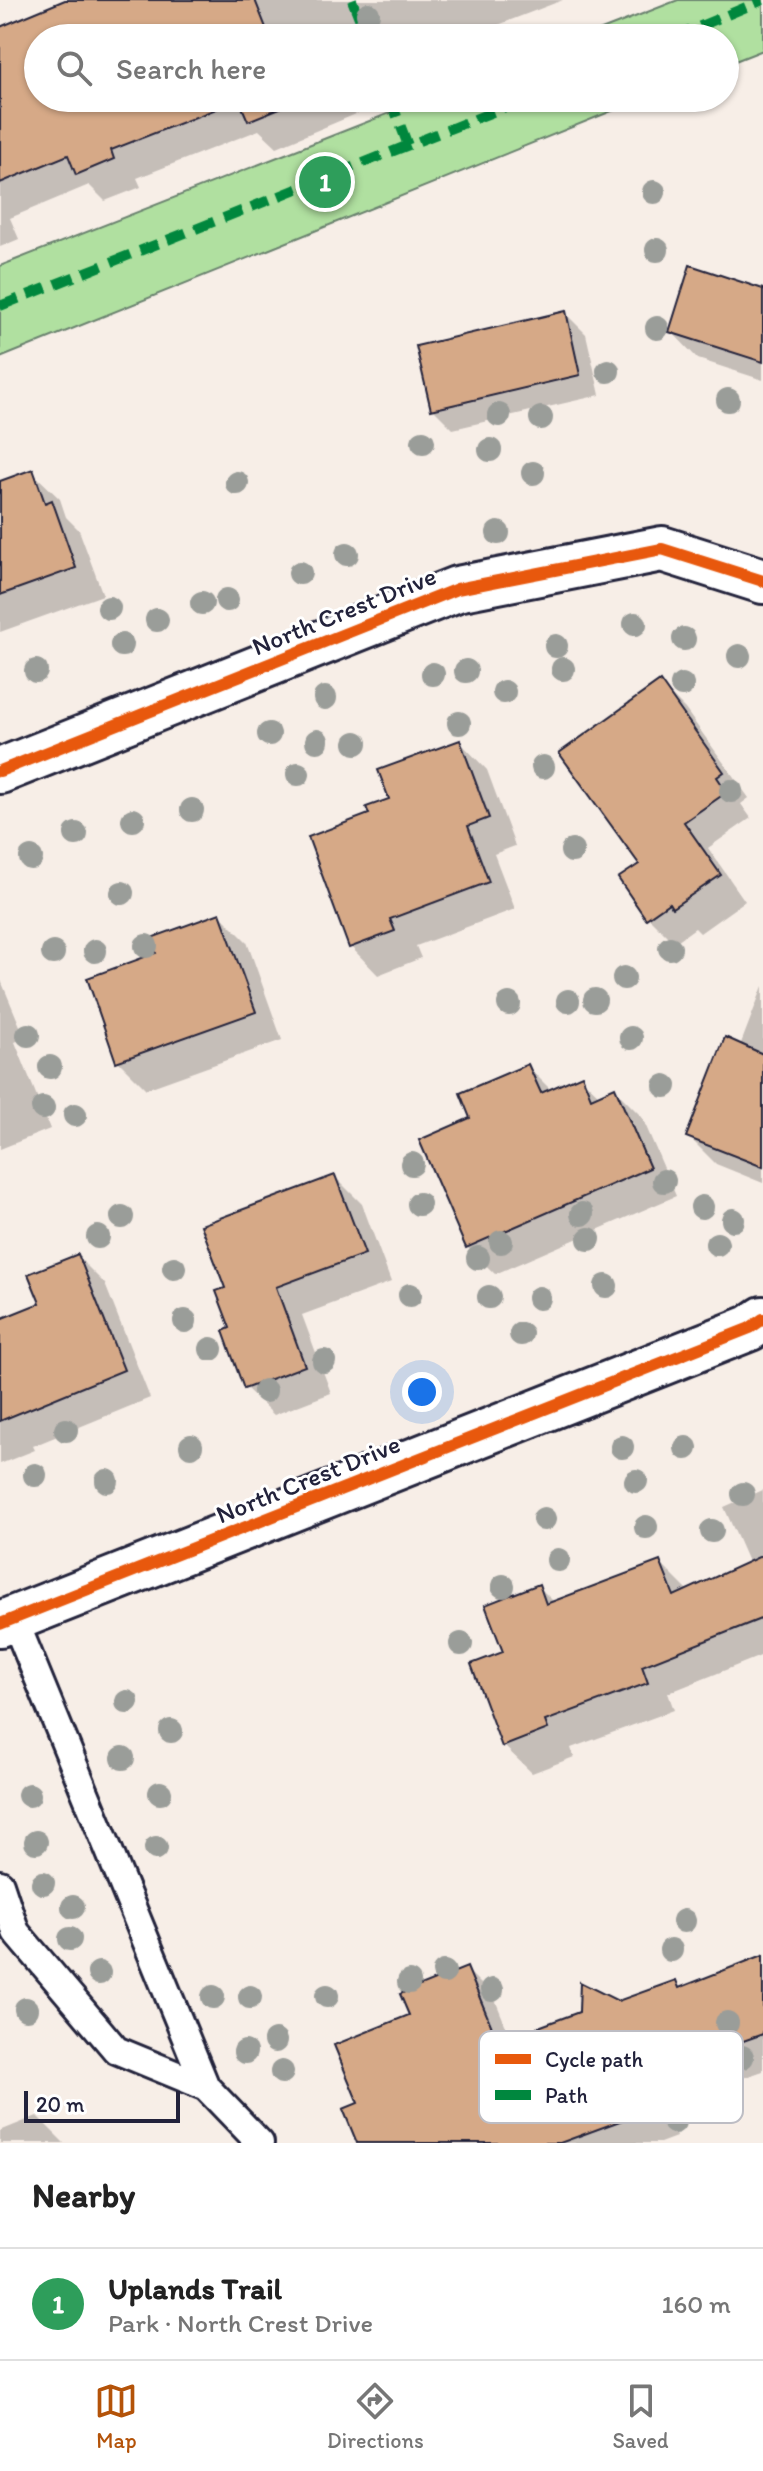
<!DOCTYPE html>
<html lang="en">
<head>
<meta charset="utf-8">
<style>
  body { margin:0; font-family:Itim,sans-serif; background:#f2f2f2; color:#222 }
  .scale { position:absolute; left:24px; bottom:20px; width:156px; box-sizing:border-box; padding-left:8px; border:4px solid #22223b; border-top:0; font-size:22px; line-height:28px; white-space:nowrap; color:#22223b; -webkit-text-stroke:6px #fff; paint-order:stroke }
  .you { position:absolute; left:422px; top:1392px; width:28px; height:28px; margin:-20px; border:6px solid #fff; border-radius:50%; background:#1a73e8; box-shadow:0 0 0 12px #1a73e833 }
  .badge { display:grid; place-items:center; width:52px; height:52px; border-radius:50%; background:#b45309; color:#fff; font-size:26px; font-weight:700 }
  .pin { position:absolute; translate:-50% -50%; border:4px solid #fff; box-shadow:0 2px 8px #0006 }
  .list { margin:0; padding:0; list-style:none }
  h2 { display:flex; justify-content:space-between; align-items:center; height:104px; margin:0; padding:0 32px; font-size:34px }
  h2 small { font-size:26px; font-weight:400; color:#767676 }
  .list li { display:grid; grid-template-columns:52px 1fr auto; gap:24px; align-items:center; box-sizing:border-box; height:112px; padding:0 32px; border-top:2px solid #e0e0e0 }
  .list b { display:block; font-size:30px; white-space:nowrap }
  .list p { margin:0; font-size:26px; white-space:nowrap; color:#767676 }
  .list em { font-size:26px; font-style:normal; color:#767676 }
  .icon { flex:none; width:44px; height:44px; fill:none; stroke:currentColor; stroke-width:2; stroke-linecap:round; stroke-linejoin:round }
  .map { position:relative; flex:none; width:763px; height:2143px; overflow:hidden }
  .search { position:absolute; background:#fff; box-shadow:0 2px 6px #0004; left:24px; right:24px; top:24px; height:88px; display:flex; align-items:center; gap:20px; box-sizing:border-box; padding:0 28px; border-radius:44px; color:#767676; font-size:30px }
  .sheet { height:216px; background:#fff }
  nav { display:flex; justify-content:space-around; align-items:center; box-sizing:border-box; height:112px; border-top:2px solid #e0e0e0; background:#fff; font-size:22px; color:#767676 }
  nav a { display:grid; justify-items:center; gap:4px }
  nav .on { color:#b45309 }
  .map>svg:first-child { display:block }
  .green { fill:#b0e0a0; stroke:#69816e; stroke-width:2 }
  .shadow { fill:#0003 }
  .building { fill:#d6a987; stroke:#22223b; stroke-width:2 }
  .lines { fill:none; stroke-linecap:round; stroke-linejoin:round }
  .service-casing { stroke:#22223b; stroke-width:32 }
  .minor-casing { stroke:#22223b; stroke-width:50 }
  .service { stroke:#fff; stroke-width:26 }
  .minor { stroke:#fff; stroke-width:44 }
  .quiet { stroke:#00873e; stroke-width:10; stroke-dasharray:20 10; stroke-linecap:butt }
  .cycleway-casing { stroke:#fff; stroke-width:17 }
  .cycleway { stroke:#e8590c; stroke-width:12 }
  .tree { fill:#9a9d99 }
  .labels { text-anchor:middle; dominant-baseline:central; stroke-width:6; stroke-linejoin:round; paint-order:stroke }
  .street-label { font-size:26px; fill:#22223b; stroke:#fff }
  .key { fill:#fff; stroke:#bdbdc4; stroke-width:2 }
  .key-label { font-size:22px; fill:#22223b }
</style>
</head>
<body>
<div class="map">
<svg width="763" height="2143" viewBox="0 0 763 2143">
  <rect width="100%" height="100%" fill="#f7eee7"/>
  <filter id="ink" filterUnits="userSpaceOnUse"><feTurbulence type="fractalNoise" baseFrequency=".0125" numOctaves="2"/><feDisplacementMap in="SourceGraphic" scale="16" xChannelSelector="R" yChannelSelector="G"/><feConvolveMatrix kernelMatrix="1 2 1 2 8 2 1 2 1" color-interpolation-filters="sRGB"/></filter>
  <g filter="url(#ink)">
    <path class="green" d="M678 0H763V50L725 65V38H581Z
      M428 98H644L0 358V266Z"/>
    <path class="shadow" d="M78 0H563L464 38H38V98H377L380 104 277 147 259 130 137 178 141 187 105 201 89 185 10 218 19 239 0 247V30Z
      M763 291V380L698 359 671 331Z
      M565 313 586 334 600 395 453 429 433 409Z
      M32 472 60 499 66 517 79 530 103 595 0 632V483Z
      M660 684 685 709 749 798 741 804 751 818 708 848 745 901 700 933 695 928 674 943 648 917 641 864Z
      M460 742 487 770 515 846 494 854 515 909 416 946 421 958 378 975 351 947 392 800Z
      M220 915 247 942 282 1040 146 1089 118 1061 159 954Z
      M0 978 25 1038 15 1042 50 1129 0 1149Z
      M763 986V1183L716 1164 689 1137 740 1046Z
      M527 1066 552 1091 581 1078 600 1096 615 1090 642 1117 676 1196 495 1274 467 1247 473 1119Z
      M335 1177 362 1204 391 1282 302 1315 331 1393 274 1415 246 1388 227 1289Z
      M77 1256 105 1284 150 1398 33 1446 35 1450 0 1464V1327L42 1304Z
      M763 1490V1655L668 1693 674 1710 571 1748 574 1757 532 1773 504 1746 506 1653 539 1587 555 1603 660 1563 688 1591 749 1564 724 1507Z
      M763 1957V2071L664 2105 676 2137 660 2143H359L361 2104 412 2016 466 1969 494 1997 511 2039 676 1982 682 1989Z
      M37 2116 64 2143H0V2131Z"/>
    <path class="building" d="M65 0H255L270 38H38V98H294L295 102 248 121 239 100 111 150 114 159 76 175 68 155 0 183V27Z
      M690 265 763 289V362L669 332Z
      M566 311 580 375 431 410 416 346Z
      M33 469 45 503 52 500 76 568 0 595V481Z
      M660 681 724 772 717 777 727 792 684 822 721 875 672 908 669 903 646 919 618 878 639 864 559 753Z
      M460 740 489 818 468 826 489 882 390 919 395 931 349 948 308 837 369 814 366 807 389 799 378 770Z
      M220 913 256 1012 116 1062 87 978 156 953 151 938Z
      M725 1037 763 1054V1167L686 1137Z
      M528 1064 541 1093 582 1075 591 1098 615 1087 650 1168 466 1248 419 1140 470 1118 460 1093Z
      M335 1175 365 1254 276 1287 305 1366 244 1389 223 1331 230 1328 216 1291 225 1288 201 1225Z
      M78 1254 124 1370 0 1421V1319L40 1303 28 1274Z
      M763 1555V1618L642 1666 648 1683 545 1721 548 1729 502 1747 471 1664 503 1652 485 1605 539 1584 546 1604 660 1561 674 1596Z
      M763 1955V2034L638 2078 650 2110 560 2143H357L343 2109 358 2103 334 2045 409 2015 400 1994 467 1967 498 2042 579 2012 580 1982 618 2001 676 1980 679 1988Z"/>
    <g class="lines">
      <g class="service-casing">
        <path id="service" d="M14 1619 206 2087 260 2143
          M0 1884 16 1932 116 2050 206 2087"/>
      </g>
      <g class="minor-casing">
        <path id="minor" d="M0 771 457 589 662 549 763 581
          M0 1624 750 1328 763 1319"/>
      </g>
      <use href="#service" class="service"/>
      <use href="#minor" class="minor"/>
      <path class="quiet" d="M352 0 367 38
        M672 38 763 0
        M390 98 409 148
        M0 306 528 98"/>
      <g class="cycleway-casing">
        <path id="cycleway" d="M0 771 457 589 662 549 763 581
          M0 1624 750 1328 763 1319"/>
      </g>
      <use href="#cycleway" class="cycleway"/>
    </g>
    <g class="tree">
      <circle cx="368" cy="14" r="12"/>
      <circle cx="654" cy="192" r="12"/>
      <circle cx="657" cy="250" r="12"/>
      <circle cx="657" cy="328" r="12"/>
      <circle cx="608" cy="371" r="12"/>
      <circle cx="728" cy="400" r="12"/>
      <circle cx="499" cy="415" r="12"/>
      <circle cx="541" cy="418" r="12"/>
      <circle cx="423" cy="442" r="12"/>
      <circle cx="490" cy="450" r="12"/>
      <circle cx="533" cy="473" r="12"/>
      <circle cx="237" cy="483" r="12"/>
      <circle cx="498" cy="533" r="12"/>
      <circle cx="347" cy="554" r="12"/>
      <circle cx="300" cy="573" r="12"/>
      <circle cx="227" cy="600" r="12"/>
      <circle cx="202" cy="603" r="12"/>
      <circle cx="109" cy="608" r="12"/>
      <circle cx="157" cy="620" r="12"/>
      <circle cx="635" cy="624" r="12"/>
      <circle cx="684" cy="639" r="12"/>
      <circle cx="122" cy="645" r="12"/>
      <circle cx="556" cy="646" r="12"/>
      <circle cx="739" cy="656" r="12"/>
      <circle cx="563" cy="669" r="12"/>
      <circle cx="36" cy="671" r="12"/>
      <circle cx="466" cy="671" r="12"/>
      <circle cx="433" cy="674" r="12"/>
      <circle cx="682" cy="685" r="12"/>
      <circle cx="504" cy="692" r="12"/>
      <circle cx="325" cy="698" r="12"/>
      <circle cx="459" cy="723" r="12"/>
      <circle cx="269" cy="734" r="12"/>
      <circle cx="317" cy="741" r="12"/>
      <circle cx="356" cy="743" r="12"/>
      <circle cx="543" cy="767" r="12"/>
      <circle cx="298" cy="774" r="12"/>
      <circle cx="731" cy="791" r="12"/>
      <circle cx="192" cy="810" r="12"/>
      <circle cx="133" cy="820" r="12"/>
      <circle cx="76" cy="834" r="12"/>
      <circle cx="572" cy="851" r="12"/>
      <circle cx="31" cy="858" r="12"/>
      <circle cx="122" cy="893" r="12"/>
      <circle cx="146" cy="946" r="12"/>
      <circle cx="670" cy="948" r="12"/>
      <circle cx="95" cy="951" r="12"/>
      <circle cx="53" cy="953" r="12"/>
      <circle cx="624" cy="978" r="12"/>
      <circle cx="595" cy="1000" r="12"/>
      <circle cx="568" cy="1001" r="12"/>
      <circle cx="509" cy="1004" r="12"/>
      <circle cx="28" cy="1035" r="12"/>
      <circle cx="631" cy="1038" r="12"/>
      <circle cx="50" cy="1067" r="12"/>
      <circle cx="665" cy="1086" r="12"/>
      <circle cx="43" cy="1108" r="12"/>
      <circle cx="75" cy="1115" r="12"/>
      <circle cx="412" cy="1164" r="12"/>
      <circle cx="664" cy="1181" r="12"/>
      <circle cx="419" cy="1204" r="12"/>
      <circle cx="702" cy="1207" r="12"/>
      <circle cx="582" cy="1214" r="12"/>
      <circle cx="122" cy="1217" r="12"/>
      <circle cx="733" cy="1220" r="12"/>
      <circle cx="98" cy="1237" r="12"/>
      <circle cx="589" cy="1239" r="12"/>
      <circle cx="501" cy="1242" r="12"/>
      <circle cx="717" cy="1244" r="12"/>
      <circle cx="478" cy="1258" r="12"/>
      <circle cx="174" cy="1268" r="12"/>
      <circle cx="606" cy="1286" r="12"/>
      <circle cx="410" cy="1295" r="12"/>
      <circle cx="489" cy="1297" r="12"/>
      <circle cx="539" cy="1298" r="12"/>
      <circle cx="185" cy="1321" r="12"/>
      <circle cx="521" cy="1334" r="12"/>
      <circle cx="211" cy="1349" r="12"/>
      <circle cx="324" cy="1361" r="12"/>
      <circle cx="265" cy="1391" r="12"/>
      <circle cx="66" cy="1430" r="12"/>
      <circle cx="191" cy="1446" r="12"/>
      <circle cx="622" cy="1447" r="12"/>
      <circle cx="686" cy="1448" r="12"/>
      <circle cx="35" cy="1475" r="12"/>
      <circle cx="107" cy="1481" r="12"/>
      <circle cx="636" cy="1481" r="12"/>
      <circle cx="743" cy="1494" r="12"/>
      <circle cx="544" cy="1519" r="12"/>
      <circle cx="646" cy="1527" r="12"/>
      <circle cx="712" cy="1531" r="12"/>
      <circle cx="558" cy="1560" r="12"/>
      <circle cx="503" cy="1586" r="12"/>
      <circle cx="461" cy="1644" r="12"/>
      <circle cx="127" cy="1702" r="12"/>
      <circle cx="171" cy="1731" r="12"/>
      <circle cx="123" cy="1758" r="12"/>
      <circle cx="160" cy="1793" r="12"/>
      <circle cx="29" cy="1795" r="12"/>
      <circle cx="36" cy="1842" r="12"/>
      <circle cx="156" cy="1848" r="12"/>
      <circle cx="43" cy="1883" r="12"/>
      <circle cx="73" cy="1907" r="12"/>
      <circle cx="684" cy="1921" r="12"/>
      <circle cx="70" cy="1939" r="12"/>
      <circle cx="671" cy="1950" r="12"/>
      <circle cx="444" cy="1972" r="12"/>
      <circle cx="99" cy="1973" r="12"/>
      <circle cx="409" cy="1982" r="12"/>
      <circle cx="492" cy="1990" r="12"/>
      <circle cx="327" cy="1996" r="12"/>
      <circle cx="213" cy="1997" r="12"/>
      <circle cx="250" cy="1997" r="12"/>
      <circle cx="26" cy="2009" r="12"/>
      <circle cx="727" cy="2023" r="12"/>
      <circle cx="275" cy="2041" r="12"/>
      <circle cx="245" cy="2052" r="12"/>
      <circle cx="742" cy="2057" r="12"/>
      <circle cx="282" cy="2072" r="12"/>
      <circle cx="674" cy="2122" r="12"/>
    </g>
  </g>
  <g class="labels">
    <g class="street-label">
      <text transform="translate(344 611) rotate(-22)">North Crest Drive</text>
      <text transform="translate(308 1479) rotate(-22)">North Crest Drive</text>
    </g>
  </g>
  <rect x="479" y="2031" width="264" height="92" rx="12" class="key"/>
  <rect x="495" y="2054" width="36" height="10" fill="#e8590c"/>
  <rect x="495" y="2090" width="36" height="10" fill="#00873e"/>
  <g class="key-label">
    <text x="545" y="2067">Cycle path</text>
    <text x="545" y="2103">Path</text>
  </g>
</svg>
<div class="scale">20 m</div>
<div class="you"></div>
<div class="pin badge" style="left:325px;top:182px;background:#2e9e5b">1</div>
<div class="search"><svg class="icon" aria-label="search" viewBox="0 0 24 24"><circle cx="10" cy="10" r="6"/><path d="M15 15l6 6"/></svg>Search here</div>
</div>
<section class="sheet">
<h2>Nearby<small></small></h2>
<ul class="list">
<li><span class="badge" style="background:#2e9e5b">1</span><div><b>Uplands Trail</b><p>Park · North Crest Drive</p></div><em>160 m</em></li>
</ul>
</section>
<nav>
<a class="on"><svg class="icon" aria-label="map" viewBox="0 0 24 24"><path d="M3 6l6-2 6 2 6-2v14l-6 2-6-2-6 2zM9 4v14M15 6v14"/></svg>Map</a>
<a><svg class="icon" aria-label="directions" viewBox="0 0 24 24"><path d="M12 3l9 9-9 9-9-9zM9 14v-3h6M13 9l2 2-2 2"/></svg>Directions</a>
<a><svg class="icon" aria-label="saved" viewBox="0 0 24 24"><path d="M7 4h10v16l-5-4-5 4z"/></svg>Saved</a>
</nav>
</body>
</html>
